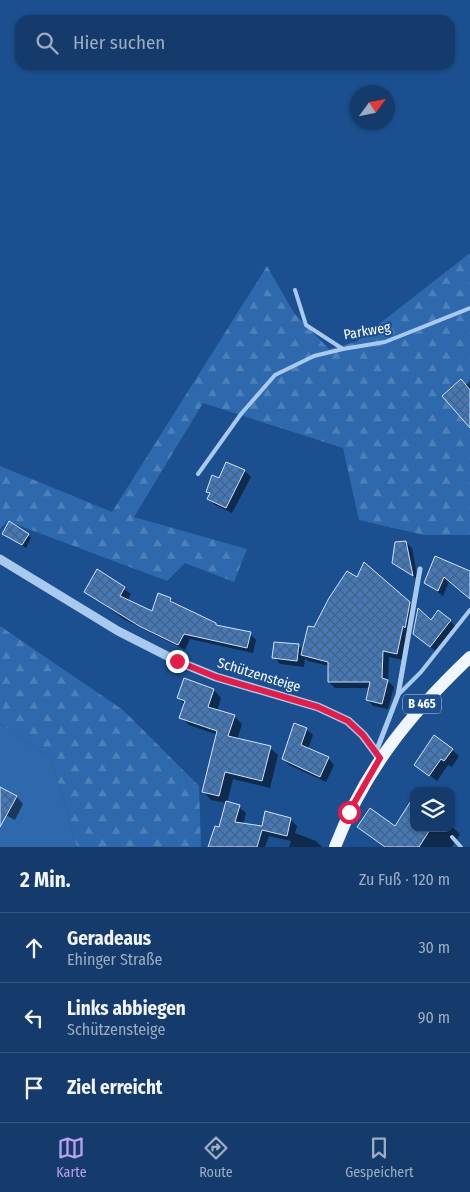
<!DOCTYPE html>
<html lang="de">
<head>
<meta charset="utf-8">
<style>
  body { margin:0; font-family:"Fira Sans Condensed",sans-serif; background:#214673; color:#f1f3f6 }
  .controls { position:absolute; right:15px; bottom:15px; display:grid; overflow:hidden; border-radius:10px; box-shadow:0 1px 4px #0004 }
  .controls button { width:45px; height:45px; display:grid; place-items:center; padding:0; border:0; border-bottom:1px solid #33557e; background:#143b6b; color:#f1f3f6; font:25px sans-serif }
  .compass { position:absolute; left:350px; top:85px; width:45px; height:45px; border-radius:50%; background:#143b6b; box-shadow:0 1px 4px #0004; rotate:57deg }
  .stop { position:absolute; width:15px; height:15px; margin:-11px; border:4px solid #e11d48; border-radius:50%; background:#fff }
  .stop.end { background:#e11d48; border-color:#fff; box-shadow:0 1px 5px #0008 }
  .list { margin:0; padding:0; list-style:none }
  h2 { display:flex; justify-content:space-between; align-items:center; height:65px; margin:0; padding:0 20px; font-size:21px }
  h2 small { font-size:16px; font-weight:400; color:#9dadc1 }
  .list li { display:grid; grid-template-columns:32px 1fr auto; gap:15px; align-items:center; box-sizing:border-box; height:70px; padding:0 20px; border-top:1px solid #33557e }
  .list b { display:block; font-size:19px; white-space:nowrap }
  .list p { margin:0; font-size:16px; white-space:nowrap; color:#9dadc1 }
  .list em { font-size:16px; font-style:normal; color:#9dadc1 }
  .icon { flex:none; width:28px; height:28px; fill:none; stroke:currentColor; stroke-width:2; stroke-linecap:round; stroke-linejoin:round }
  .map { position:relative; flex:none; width:470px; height:847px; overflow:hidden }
  .search { position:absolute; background:#143b6b; box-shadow:0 1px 4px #0004; left:15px; right:15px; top:15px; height:55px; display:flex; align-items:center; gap:12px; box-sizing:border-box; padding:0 18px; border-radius:15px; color:#9dadc1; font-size:19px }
  .sheet { height:275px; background:#143b6b }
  nav { display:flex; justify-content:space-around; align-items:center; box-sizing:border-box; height:70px; border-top:1px solid #33557e; background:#143b6b; font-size:14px; color:#9dadc1 }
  nav a { display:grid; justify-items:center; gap:2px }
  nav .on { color:#bca0f2 }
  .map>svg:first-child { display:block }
  .green { fill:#2e69ad }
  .forest { fill:url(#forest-firs) }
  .shadow { fill:#0007 }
  .building { fill:url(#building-cross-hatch); stroke:#cfe3fa }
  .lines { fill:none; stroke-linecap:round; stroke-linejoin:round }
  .service { stroke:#a9c9ee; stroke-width:4 }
  .minor { stroke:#a9c9ee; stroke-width:5 }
  .tertiary { stroke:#a9c9ee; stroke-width:9 }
  .primary { stroke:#f0f6ff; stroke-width:12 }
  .route { stroke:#e11d48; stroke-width:6 }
  .labels { text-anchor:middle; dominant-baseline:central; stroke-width:4; stroke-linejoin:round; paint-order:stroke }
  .shield { fill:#1b4f8f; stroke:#bbcadd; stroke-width:1 }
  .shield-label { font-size:12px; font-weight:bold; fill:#fff }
  .street-label { font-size:14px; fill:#fff; stroke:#1b4f8f }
</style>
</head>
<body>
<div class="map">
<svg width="470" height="847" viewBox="0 0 470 847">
  <defs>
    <pattern id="forest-firs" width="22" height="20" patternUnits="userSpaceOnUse" patternTransform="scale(1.25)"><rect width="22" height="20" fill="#2e69ad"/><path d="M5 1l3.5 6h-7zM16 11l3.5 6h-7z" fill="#4d80b9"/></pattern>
    <pattern id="building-cross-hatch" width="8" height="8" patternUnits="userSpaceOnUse" patternTransform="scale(1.25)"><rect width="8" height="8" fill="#4478b7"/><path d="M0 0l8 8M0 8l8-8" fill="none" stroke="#486282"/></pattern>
  </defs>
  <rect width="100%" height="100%" fill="#1b4f8f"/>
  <path class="green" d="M0 724 51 758 77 847H0Z"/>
  <path class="forest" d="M470 253V535H424L359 520 343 448 203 403 134 517 247 549 234 582 185 563 167 581 7 521 0 529V466L112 512 267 266 294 313 329 349 356 342Z
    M0 626 123 710 199 786 201 847H77L51 758 0 724Z"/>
  <path class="shadow" d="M470 381V426L465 386Z
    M227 463 245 471 251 477 232 513 215 505 209 499 210 495 207 492 219 479Z
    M3 534 28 535 31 538 26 548Z
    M406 542 412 548 418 580 393 562Z
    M436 558 470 571V598L449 581 443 596 426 583Z
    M98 571 131 594 127 601 152 613 170 599 177 605 218 626 250 634 256 640 253 653 190 639 185 650 125 620 86 592Z
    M409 603 415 609 403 660 389 657 388 681 394 687 388 709 373 706 367 699 370 688H335L329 682V666L308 661 305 658 304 667 280 664 274 657 299 646 303 650 314 629Z
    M450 621 457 628 438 653 422 640 431 622Z
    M214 690 221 698 217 711 234 716 242 724 237 740 270 748 278 755 270 788 233 779 227 803 239 807 246 813 243 824 263 828 290 819 297 826 295 833 316 841 322 847H289L291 841 269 836 265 847H209L220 829 227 803 211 800 204 792 218 735 189 725 181 717 185 705 178 698Z
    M306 729 313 735 308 749 328 758 334 765 326 782 289 765 283 759Z
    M452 750 459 756 452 767 448 765 437 781 416 764Z
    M0 788 17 797 23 804 15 820 0 812Z
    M451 826 460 834 452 847H384L358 827 451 828Z"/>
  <path class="building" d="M461 379 470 390V428L442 396Z
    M226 462 245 470 226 508 207 499 210 493 206 492 212 475 219 478Z
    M9 521 29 534 22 545 2 534Z
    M406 541 413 576 392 563 395 542Z
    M435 556 470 571V599L444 577 438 591 424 583Z
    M364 562 410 602 405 628 403 626 397 654 383 651 382 678 388 680 382 704 366 700 370 682H328V662L301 655 308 626 314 627 329 598 347 571 357 577Z
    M97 569 125 587 120 596 152 611 158 593 171 598 170 601 216 623V625L251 632 247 648 184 634 178 645 139 626 84 592Z
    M418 608 431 620 438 610 451 620 430 647 413 634Z
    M274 642 299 644 297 661 272 658Z
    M184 678 214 689 208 707 235 715 228 736 271 746 262 781 225 772 219 796 202 792 217 731 179 718 185 701 177 698Z
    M294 723 307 728 301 745 329 757 320 777 282 759Z
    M434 735 453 749 444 761 441 759 429 776 414 765Z
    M0 787 17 796 0 827Z
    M414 796V828H431L419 847H385L357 827 370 808 395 826Z
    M226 801 240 805 235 822 262 826 265 811 291 818 287 836 262 830 257 847H208L215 826 219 827Z"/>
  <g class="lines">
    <path class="service" d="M295 290 306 325 343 349 385 342 470 308
      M198 474 241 414 275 375 314 356 343 349
      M398 695 421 672 470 610
      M452 837 461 847"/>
    <path class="minor" d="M376 752 398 695 420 569"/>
    <path class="tertiary" d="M0 559 118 631 177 661 216 677 318 707 348 721 363 735 380 758"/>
    <path class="primary" d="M335 847C365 769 410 714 470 657"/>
  </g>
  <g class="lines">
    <path class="route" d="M177 661 216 677 318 707 348 721 363 735 380 758 349 812"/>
  </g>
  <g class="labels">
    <rect class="shield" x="403" y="694.5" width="38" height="19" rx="4"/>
    <g class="shield-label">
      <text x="422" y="704">B 465</text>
    </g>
    <g class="street-label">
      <text transform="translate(367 331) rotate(-10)">Parkweg</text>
      <text transform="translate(259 675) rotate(17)">Schützensteige</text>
    </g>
  </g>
</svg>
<div class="controls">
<button><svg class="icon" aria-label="layers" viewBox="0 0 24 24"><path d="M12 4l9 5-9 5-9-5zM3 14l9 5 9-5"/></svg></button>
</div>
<svg class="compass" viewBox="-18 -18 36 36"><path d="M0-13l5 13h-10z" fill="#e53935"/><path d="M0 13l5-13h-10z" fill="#9dadc1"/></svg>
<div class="stop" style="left:349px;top:812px"></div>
<div class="stop end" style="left:177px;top:661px"></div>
<div class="search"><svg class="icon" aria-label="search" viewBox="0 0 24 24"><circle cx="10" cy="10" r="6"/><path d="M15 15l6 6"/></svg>Hier suchen</div>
</div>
<section class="sheet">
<h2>2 Min.<small>Zu Fuß · 120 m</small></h2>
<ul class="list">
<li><svg class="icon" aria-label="ahead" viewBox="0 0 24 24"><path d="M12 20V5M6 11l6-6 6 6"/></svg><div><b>Geradeaus</b><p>Ehinger Straße</p></div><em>30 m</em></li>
<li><svg class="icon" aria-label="left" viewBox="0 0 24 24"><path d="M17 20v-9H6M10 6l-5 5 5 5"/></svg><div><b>Links abbiegen</b><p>Schützensteige</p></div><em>90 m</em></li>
<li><svg class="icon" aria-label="arrive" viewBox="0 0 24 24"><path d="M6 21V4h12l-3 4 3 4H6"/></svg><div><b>Ziel erreicht</b></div></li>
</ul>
</section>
<nav>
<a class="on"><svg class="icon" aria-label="map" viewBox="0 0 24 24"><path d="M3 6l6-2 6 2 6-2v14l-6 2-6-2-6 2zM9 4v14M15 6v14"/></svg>Karte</a>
<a><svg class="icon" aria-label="directions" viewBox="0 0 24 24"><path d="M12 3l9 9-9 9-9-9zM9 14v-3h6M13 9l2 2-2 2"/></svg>Route</a>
<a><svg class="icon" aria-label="saved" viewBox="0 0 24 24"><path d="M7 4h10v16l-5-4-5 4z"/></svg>Gespeichert</a>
</nav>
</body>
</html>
